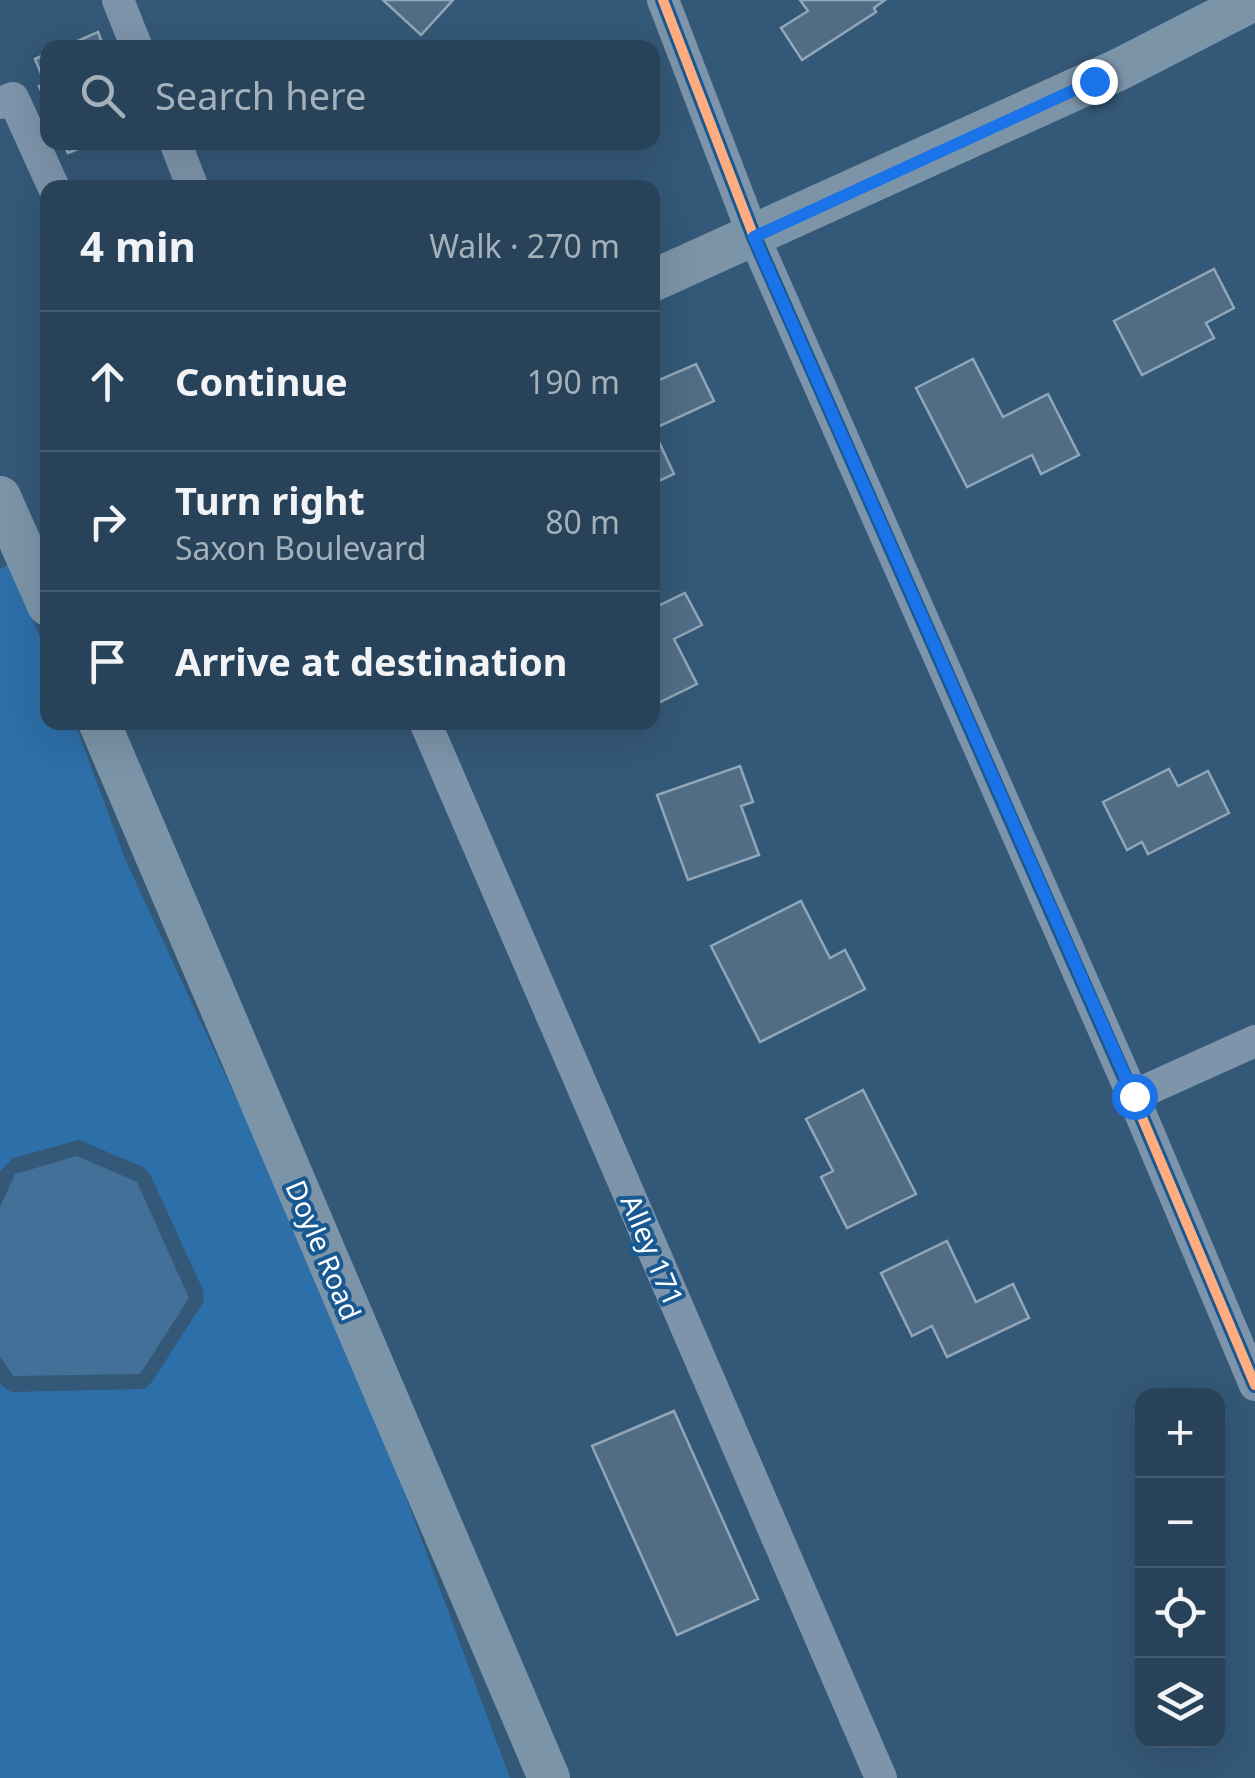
<!DOCTYPE html>
<html lang="en">
<head>
<meta charset="utf-8">
<style>
  body { margin:0; font-family:"Noto Sans",sans-serif; background:#2f495f; color:#f1f3f6 }
  .controls { position:absolute; right:30px; bottom:30px; display:grid; overflow:hidden; border-radius:20px; box-shadow:0 10px 40px #0002 }
  .controls button { width:90px; height:90px; display:grid; place-items:center; padding:0; border:0; border-bottom:2px solid #435b6f; background:#274259; color:#f1f3f6; font:50px sans-serif }
  .stop { position:absolute; width:30px; height:30px; margin:-22px; border:8px solid #1a73e8; border-radius:50%; background:#fff }
  .stop.end { background:#1a73e8; border-color:#fff; box-shadow:0 2px 10px #0008 }
  .list { margin:0; padding:0; list-style:none }
  h2 { display:flex; justify-content:space-between; align-items:center; height:130px; margin:0; padding:0 40px; font-size:42px }
  h2 small { font-size:32px; font-weight:400; color:#a4b0ba }
  .list li { display:grid; grid-template-columns:65px 1fr auto; gap:30px; align-items:center; box-sizing:border-box; height:140px; padding:0 40px; border-top:2px solid #435b6f }
  .list b { display:block; font-size:38px; white-space:nowrap }
  .list p { margin:0; font-size:32px; white-space:nowrap; color:#a4b0ba }
  .list em { font-size:32px; font-style:normal; color:#a4b0ba }
  .icon { flex:none; width:55px; height:55px; fill:none; stroke:currentColor; stroke-width:2; stroke-linecap:round; stroke-linejoin:round }
  .map { position:relative; flex:none; width:1255px; height:1778px; overflow:hidden }
  .search { position:absolute; background:#274259; box-shadow:0 10px 40px #0002; left:40px; top:40px; width:620px; height:110px; display:flex; align-items:center; gap:25px; box-sizing:border-box; padding:0 35px; border-radius:20px; color:#a4b0ba; font-size:38px }
  .panel { position:absolute; background:#274259; box-shadow:0 10px 40px #0002; left:40px; top:180px; width:620px; height:550px; border-radius:20px }
  .map>svg:first-child { display:block }
  .green { fill:#2d6fa9 }
  .water { fill:#437098 }
  .building { fill:#516d86; stroke:#91a6b8; stroke-width:2.5 }
  .lines { fill:none; stroke-linecap:round; stroke-linejoin:round }
  .minor { stroke:#7d94aa; stroke-width:32 }
  .major { stroke:#7b94a8; stroke-width:42 }
  .cycleway-casing { stroke:#195992; stroke-width:16 }
  .cycleway { stroke:#ffac80; stroke-width:10 }
  .route { stroke:#1a73e8; stroke-width:12 }
  .labels { text-anchor:middle; dominant-baseline:central; stroke-width:8; stroke-linejoin:round; paint-order:stroke }
  .street-label { font-size:28px; fill:#fff; stroke:#195992 }
</style>
</head>
<body>
<div class="map">
<svg width="1255" height="1778" viewBox="0 0 1255 1778">
  <rect width="100%" height="100%" fill="#345877"/>
  <path class="green" d="M9 564 47 654 48 722 75 723 125 859 257 1143 392 1460 510 1778H0V1384L11 1392 144 1389 152 1382 204 1301 203 1290 150 1174 143 1167 79 1140 13 1158 0 1172V569Z"/>
  <path class="water" d="M77 1156 137 1182 189 1298 140 1374 13 1376 0 1356V1207L15 1174Z"/>
  <path class="building" d="M383 0H453L421 35Z
    M800 0H885L874 8 876 12 802 60 781 28 808 11Z
    M98 32 104 48H62Z
    M48 53V106L39 86 45 83 35 59Z
    M63 142H94L68 153Z
    M1214 269 1234 308 1206 323 1214 338 1142 375 1114 321Z
    M973 359 1003 417 1048 394 1079 455 1041 474 1032 455 967 487 916 388Z
    M696 364 714 401 653 429 674 474 652 484V383Z
    M685 593 702 625 674 639 697 684 652 706V609Z
    M740 766 753 802 741 806 759 855 688 880 657 795Z
    M1169 769 1178 786 1208 771 1229 813 1148 854 1142 842 1127 850 1103 802Z
    M801 901 830 958 845 950 865 989 760 1042 711 946Z
    M863 1090 916 1194 847 1228 821 1177 833 1171 806 1119Z
    M947 1241 976 1302 1013 1284 1029 1318 947 1357 932 1326 912 1336 881 1273Z
    M674 1411 758 1599 677 1635 592 1446Z"/>
  <g class="lines">
    <path class="minor" d="M118 0 137 48
      M663 0 754 237 1133 1096 1255 1385
      M0 103 13 98 54 188
      M175 142 193 188
      M425 722 881 1778
      M1133 1096 1255 1041"/>
    <path class="major" d="M652 281 1120 69 1254 0
      M0 497 48 605
      M99 722 549 1778"/>
    <g class="cycleway-casing">
      <path id="cycleway" d="M663 0 754 237 1133 1096 1255 1385"/>
    </g>
    <use href="#cycleway" class="cycleway"/>
  </g>
  <g class="lines">
    <path class="route" d="M1094 81 754 237 1134 1096"/>
  </g>
  <g class="labels">
    <g class="street-label">
      <text transform="translate(324 1250) rotate(67)">Doyle Road</text>
      <text transform="translate(653 1250) rotate(67)">Alley 171</text>
    </g>
  </g>
</svg>
<div class="controls">
<button>+</button>
<button>−</button>
<button><svg class="icon" aria-label="locate" viewBox="0 0 24 24"><circle cx="12" cy="12" r="6"/><path d="M12 2v4M12 18v4M2 12h4M18 12h4"/></svg></button>
<button><svg class="icon" aria-label="layers" viewBox="0 0 24 24"><path d="M12 4l9 5-9 5-9-5zM3 14l9 5 9-5"/></svg></button>
</div>
<div class="stop" style="left:1134px;top:1096px"></div>
<div class="stop end" style="left:1094px;top:81px"></div>
<div class="search"><svg class="icon" aria-label="search" viewBox="0 0 24 24"><circle cx="10" cy="10" r="6"/><path d="M15 15l6 6"/></svg>Search here</div>
<section class="panel">
<h2>4 min<small>Walk · 270 m</small></h2>
<ul class="list">
<li><svg class="icon" aria-label="ahead" viewBox="0 0 24 24"><path d="M12 20V5M6 11l6-6 6 6"/></svg><div><b>Continue</b></div><em>190 m</em></li>
<li><svg class="icon" aria-label="right" viewBox="0 0 24 24"><path d="M7 20v-9h11M14 6l5 5-5 5"/></svg><div><b>Turn right</b><p>Saxon Boulevard</p></div><em>80 m</em></li>
<li><svg class="icon" aria-label="arrive" viewBox="0 0 24 24"><path d="M6 21V4h12l-3 4 3 4H6"/></svg><div><b>Arrive at destination</b></div></li>
</ul>
</section>
</div>
</body>
</html>
